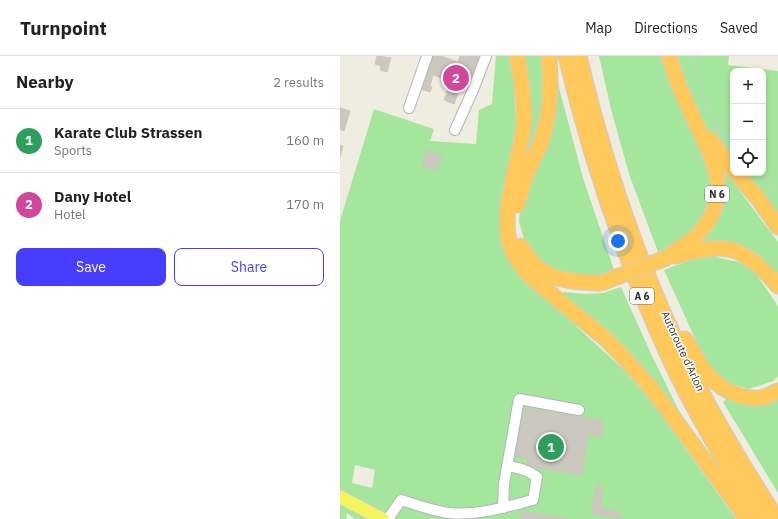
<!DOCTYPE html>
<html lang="en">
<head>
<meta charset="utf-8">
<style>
  body { margin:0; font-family:"IBM Plex Sans",sans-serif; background:#f2f2f2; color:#222 }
  .controls { position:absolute; right:12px; top:12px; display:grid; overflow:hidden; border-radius:8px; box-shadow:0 2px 6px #0003 }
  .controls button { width:36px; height:36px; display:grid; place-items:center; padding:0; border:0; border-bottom:1px solid #e0e0e0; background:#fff; color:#222; font:20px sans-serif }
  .you { position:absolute; left:278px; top:185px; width:14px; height:14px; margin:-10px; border:3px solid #fff; border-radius:50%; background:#1a73e8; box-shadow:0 0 0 6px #1a73e833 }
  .badge { display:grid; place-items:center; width:26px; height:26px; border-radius:50%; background:#463dfe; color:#fff; font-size:13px; font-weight:700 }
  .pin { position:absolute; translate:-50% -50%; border:2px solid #fff; box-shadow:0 1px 4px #0006 }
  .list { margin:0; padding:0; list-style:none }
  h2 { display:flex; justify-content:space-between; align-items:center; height:52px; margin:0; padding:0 16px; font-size:17px }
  h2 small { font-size:13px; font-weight:400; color:#767676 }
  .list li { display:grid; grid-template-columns:26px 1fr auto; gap:12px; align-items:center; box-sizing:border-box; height:64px; padding:0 16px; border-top:1px solid #e0e0e0 }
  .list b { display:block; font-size:15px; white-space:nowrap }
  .list p { margin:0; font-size:13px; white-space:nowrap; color:#767676 }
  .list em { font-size:13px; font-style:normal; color:#767676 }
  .actions { display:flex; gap:8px; padding:12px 16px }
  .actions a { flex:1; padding:9px 0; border:1px solid #463dfe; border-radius:8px; text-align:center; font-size:14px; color:#463dfe }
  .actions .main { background:#463dfe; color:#fff }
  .icon { flex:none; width:22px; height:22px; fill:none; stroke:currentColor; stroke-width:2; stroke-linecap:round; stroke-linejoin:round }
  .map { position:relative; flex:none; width:438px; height:463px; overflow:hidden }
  header { display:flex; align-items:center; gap:24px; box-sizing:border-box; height:56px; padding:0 20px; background:#fff; border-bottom:1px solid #e0e0e0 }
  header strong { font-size:19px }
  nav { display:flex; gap:22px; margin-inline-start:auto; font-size:14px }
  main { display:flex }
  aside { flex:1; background:#fff }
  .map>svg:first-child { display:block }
  .green { fill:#a4e69b; fill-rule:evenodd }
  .building { fill:#cac8bf; stroke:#cbc8b9 }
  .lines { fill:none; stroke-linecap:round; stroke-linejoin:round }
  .minor-casing { stroke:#b3b3c1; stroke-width:12 }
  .major-casing { stroke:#cdcdcd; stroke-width:15 }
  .highway-casing { stroke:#cdcdcd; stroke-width:17 }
  .path { stroke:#cdcdcd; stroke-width:1.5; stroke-dasharray:3 2; stroke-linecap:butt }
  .minor { stroke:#fff; stroke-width:10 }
  .major { stroke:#f4f45f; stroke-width:13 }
  .highway { stroke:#ffc85a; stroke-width:15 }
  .highway-bridge-casing { stroke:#cdcdcd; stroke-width:17; stroke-linecap:butt }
  .highway-bridge { stroke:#ffc85a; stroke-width:15 }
  .labels { text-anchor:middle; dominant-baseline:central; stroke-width:3; stroke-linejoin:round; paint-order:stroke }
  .shield { fill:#fff; stroke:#6c6c6c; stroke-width:1 }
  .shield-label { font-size:10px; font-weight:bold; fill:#2d2d2d }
  .street-label { font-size:11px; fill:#2d2d2d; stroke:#fff }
</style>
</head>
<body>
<header>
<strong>Turnpoint</strong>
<nav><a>Map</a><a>Directions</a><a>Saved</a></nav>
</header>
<main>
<aside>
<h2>Nearby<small>2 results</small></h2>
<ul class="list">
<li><span class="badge" style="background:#2e9e5b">1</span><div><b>Karate Club Strassen</b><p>Sports</p></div><em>160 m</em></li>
<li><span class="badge" style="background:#d1479c">2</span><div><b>Dany Hotel</b><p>Hotel</p></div><em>170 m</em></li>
</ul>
<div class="actions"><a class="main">Save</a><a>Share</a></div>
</aside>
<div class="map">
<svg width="438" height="463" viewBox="0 0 438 463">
  <rect width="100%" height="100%" fill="#efece0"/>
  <path class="green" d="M156 0H170L174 27 176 68 162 181 238 268 236 270 281 311 309 342 396 463H15L7 457 6 463H0V165L34 53 94 73 90 85 136 88 139 54 152 48ZM15 409 35 414 32 432 12 427Z
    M183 0H202L204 46 199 67 189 95 184 99Z
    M259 0H322L373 118 367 160 338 188 318 196 289 118 271 53Z
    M337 0H389L388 9 438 15V161L402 117H423V15H393V106C381 90 367 74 357 55 349 39 342 18 337 0Z
    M218 28 243 122 274 214 259 219 246 222 204 211 186 189 179 166 180 154 215 29Z
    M387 118 438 186V218L419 199 396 188 375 184 357 186 381 121Z
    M371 200 398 206 413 214 434 244 438 251V320L433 325 409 333 381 324 362 298 324 214 345 206Z
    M281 231 311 298 342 361 221 240 223 236 244 238 263 237Z
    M438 340V437L383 346 388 341Z"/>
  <path class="building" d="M37 0 51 2 47 16 40 14 41 10 35 8Z
    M92 0H101L118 6 120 0H139L128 31 121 29 114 48 104 44 111 25 93 19 90 30 92 31 90 36 80 33Z
    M0 52 10 55 7 65 0 63Z
    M0 63 7 65 4 75 0 73Z
    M0 89 3 90 0 101Z
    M87 94 102 100 96 115 82 110Z
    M184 352 263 365 261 381 248 378 242 419 187 410 188 403 175 400 181 362H183Z
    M257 426 263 435 260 452 277 455 283 463 251 458Z
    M181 455 229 463H180Z"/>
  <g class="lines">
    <g class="minor-casing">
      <path id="minor" d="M69 52 87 0
        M115 74 133 34 146 0
        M163 452 164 428 179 343 239 354
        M48 463 61 444C77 449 93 455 109 457 138 460 165 451 193 444L197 421C187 413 178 412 167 410"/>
    </g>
    <g class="major-casing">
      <path id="major" d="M0 441 42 463"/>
    </g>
    <g class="highway-casing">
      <path id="highway" d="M177 0C181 22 185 44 184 67 181 103 156 162 173 196 177 206 186 215 193 223L267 284 287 305 307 327 333 361 407 463
        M226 0C250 102 284 202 327 297 353 355 387 410 421 463
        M239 0C264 105 298 208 346 306 373 360 404 412 437 463
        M370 83 393 114
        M396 117 419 144 438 171
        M177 149C181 134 186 119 192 105 195 99 199 93 201 86 211 58 211 29 209 0
        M181 190C199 224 226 226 261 227
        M335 200C352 195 382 188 398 196 413 203 427 217 438 230
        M326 202C338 193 353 185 362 174 395 133 369 96 351 57 342 39 335 20 329 0
        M345 283C353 296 360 311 371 322 383 335 409 347 427 340 431 339 434 336 438 335"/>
    </g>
    <path class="path" d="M355 0C358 24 363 50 377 70 382 77 388 83 393 90
      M421 117 438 142
      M174 463 175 458"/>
    <use href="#minor" class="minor"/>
    <use href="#major" class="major"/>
    <use href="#highway" class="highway"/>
    <g class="highway-bridge-casing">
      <path id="highway-bridge" d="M261 227 326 202"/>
    </g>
    <use href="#highway-bridge" class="highway-bridge"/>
  </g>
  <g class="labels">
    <g class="shield">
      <rect x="365" y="130" width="24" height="16" rx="3"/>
      <rect x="290" y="232" width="24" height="16" rx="3"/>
    </g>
    <g class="shield-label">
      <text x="377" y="138">N 6</text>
      <text x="302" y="240">A 6</text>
    </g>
    <g class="street-label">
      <text transform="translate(343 295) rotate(65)">Autoroute d'Arlon</text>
    </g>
  </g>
</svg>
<div class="controls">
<button>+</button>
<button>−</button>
<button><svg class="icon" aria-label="locate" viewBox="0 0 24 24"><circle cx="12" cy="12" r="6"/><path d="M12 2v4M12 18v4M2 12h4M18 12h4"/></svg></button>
</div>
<div class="you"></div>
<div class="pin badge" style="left:211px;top:391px;background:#2e9e5b">1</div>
<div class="pin badge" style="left:116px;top:22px;background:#d1479c">2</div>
</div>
</main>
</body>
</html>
